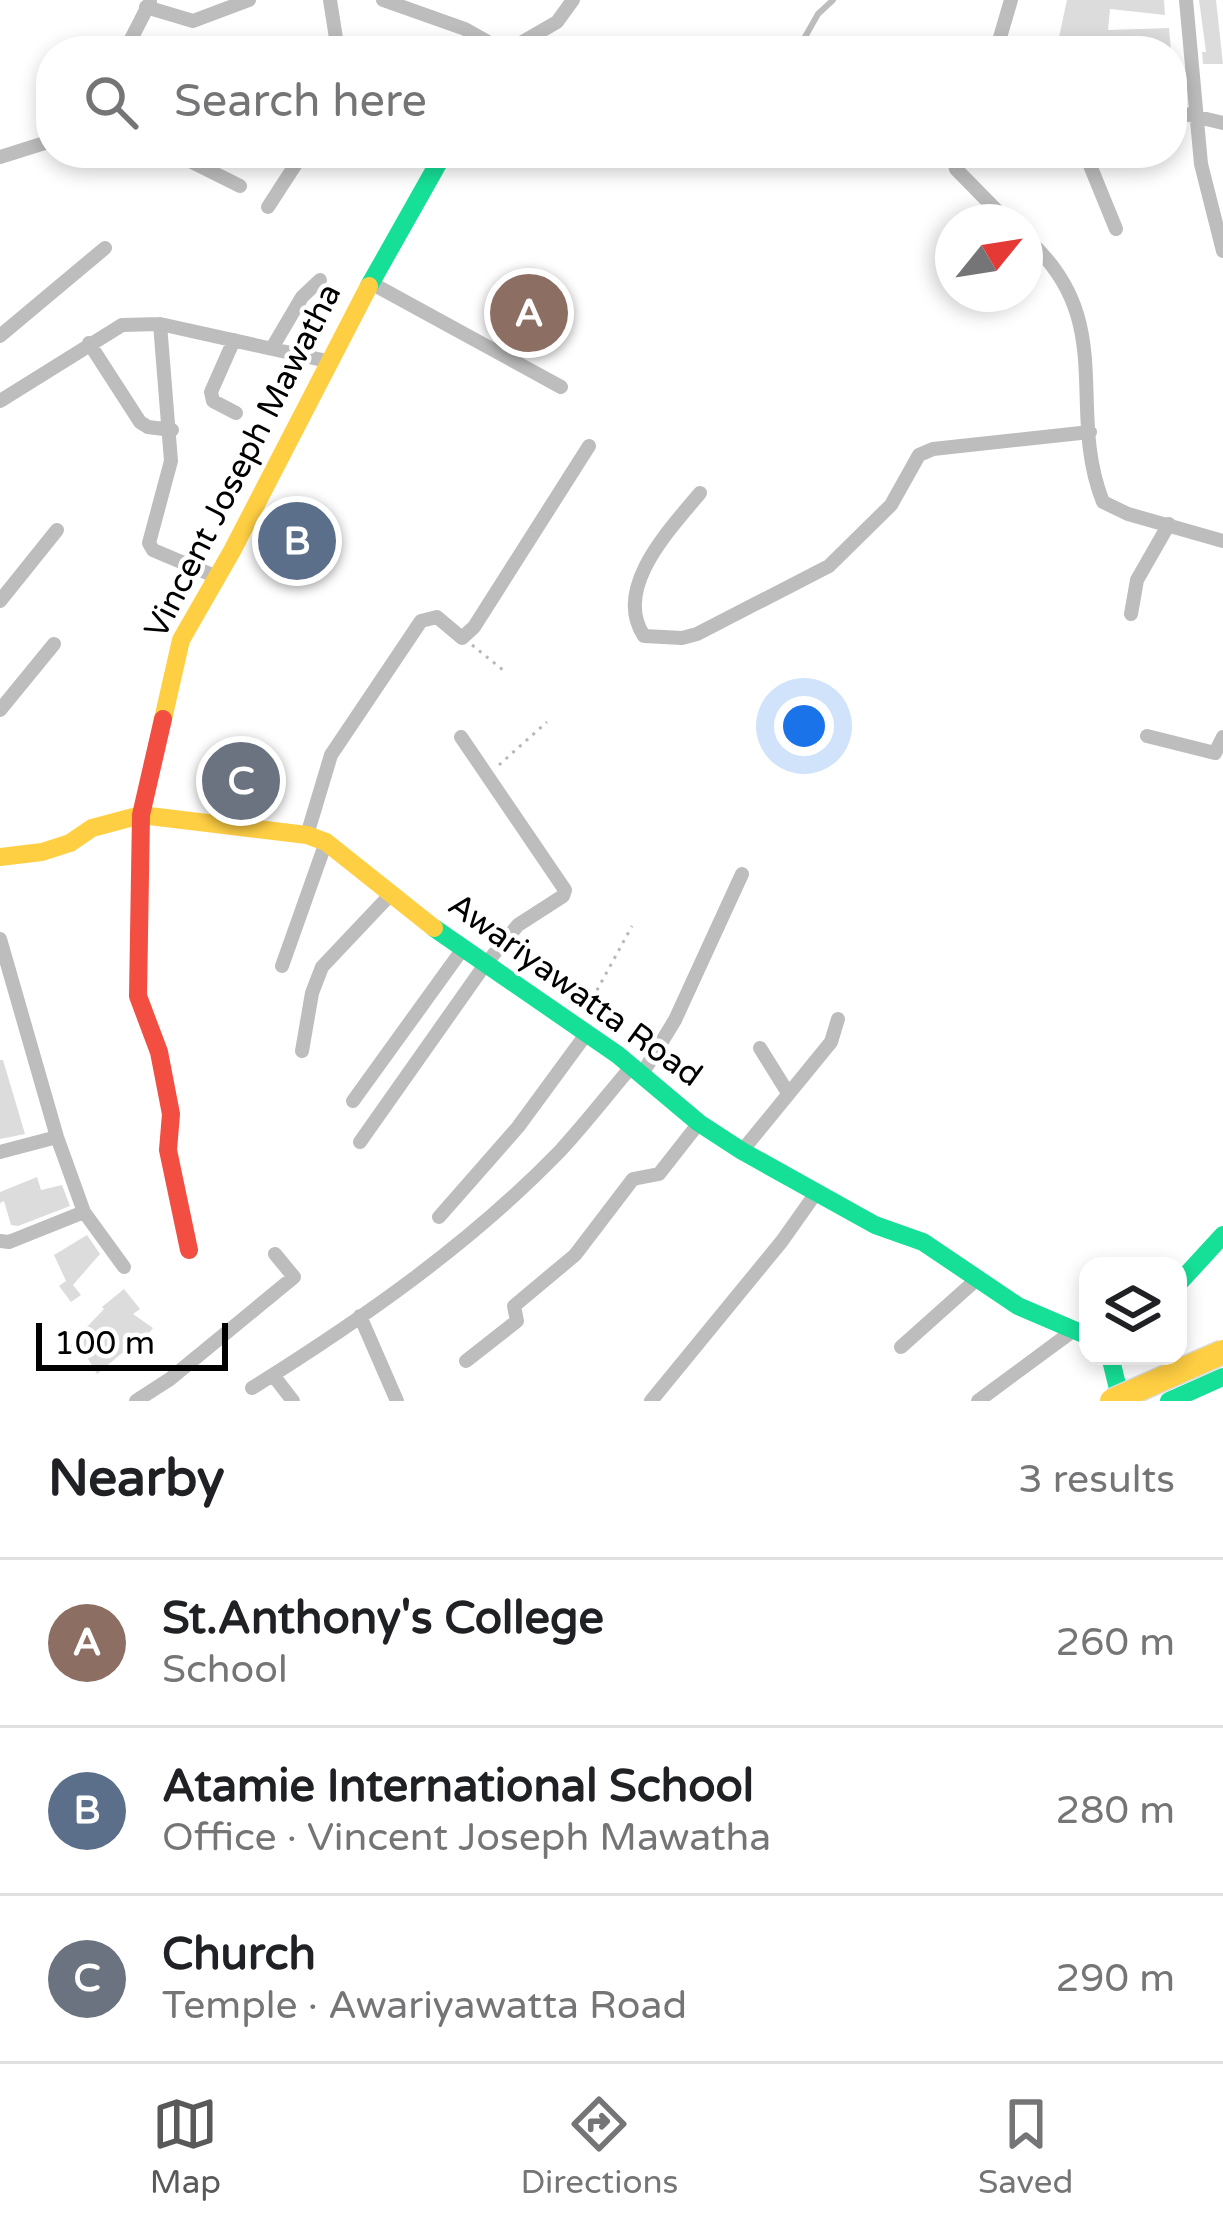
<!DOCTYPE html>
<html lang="en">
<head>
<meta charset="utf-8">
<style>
  body { margin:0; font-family:"Varela Round",sans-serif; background:#f6f6f6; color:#202124 }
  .controls { position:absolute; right:36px; bottom:36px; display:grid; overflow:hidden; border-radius:24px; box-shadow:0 6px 18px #0003 }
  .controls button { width:108px; height:108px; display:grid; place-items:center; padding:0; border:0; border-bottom:3px solid #e0e0e0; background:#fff; color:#202124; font:60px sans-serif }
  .compass { position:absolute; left:935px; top:204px; width:108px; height:108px; border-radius:50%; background:#fff; box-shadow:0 6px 18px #0003; rotate:60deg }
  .scale { position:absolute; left:36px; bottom:30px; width:192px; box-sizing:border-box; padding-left:12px; border:6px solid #000; border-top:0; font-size:33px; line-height:42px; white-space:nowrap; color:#000; -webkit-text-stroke:9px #fff; paint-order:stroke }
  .you { position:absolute; left:804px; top:726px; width:42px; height:42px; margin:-30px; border:9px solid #fff; border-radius:50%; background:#1a73e8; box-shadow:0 0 0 18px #1a73e833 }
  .badge { display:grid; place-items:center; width:78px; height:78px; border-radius:50%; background:#595959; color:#fff; font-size:39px; font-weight:700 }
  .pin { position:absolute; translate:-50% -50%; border:6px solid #fff; box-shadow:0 3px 12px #0006 }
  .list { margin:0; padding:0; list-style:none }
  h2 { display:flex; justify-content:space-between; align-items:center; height:156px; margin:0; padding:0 48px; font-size:51px }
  h2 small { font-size:39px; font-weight:400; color:#757577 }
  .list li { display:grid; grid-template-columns:78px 1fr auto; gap:36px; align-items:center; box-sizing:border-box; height:168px; padding:0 48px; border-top:3px solid #e0e0e0 }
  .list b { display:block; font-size:45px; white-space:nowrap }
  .list p { margin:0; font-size:39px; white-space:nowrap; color:#757577 }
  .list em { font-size:39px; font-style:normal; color:#757577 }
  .icon { flex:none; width:66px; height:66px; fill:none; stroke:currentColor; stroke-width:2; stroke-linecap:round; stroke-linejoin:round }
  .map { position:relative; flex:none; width:1223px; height:1401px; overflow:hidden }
  .search { position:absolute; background:#fff; box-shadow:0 6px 18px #0003; left:36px; right:36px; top:36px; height:132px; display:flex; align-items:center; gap:30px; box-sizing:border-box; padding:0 42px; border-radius:48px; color:#757577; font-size:45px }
  .sheet { height:660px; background:#fff }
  nav { display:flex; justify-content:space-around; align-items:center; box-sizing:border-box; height:168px; border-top:3px solid #e0e0e0; background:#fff; font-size:33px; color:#757577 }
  nav a { display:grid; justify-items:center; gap:6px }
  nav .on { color:#595959 }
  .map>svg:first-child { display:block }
  .building { fill:#dcdcdc }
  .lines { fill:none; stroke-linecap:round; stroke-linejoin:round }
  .path { stroke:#b8b8b8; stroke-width:3; stroke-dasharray:3 6; stroke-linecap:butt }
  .lane { stroke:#bdbdbd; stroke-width:6 }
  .street { stroke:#bdbdbd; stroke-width:14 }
  .fast { stroke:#16e098; stroke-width:18 }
  .slow { stroke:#ffcf43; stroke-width:18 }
  .jam { stroke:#f24e42; stroke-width:18 }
  .slow-bridge-casing { stroke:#dbdbdb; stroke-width:27; stroke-linecap:butt }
  .slow-bridge { stroke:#ffcf43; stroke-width:24 }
  .labels { text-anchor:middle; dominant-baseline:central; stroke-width:9; stroke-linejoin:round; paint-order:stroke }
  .street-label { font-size:33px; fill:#000; stroke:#fff }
</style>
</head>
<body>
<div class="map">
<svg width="1223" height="1401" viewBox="0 0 1223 1401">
  <rect width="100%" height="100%" fill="#fff"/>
  <path class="building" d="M1067 0H1164L1165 15 1110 9 1108 30 1169 28 1171 51H1056Z
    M1199 0H1216L1223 64H1203L1202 52H1206Z
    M0 1060H3L25 1134 0 1139Z
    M37 1177 41 1190 62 1185 70 1206 18 1226 11 1225 4 1201 0 1203V1192Z
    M87 1235 100 1254 73 1285 81 1295 71 1302 59 1286 66 1281 54 1255Z
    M124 1289 140 1309 133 1314 153 1328 133 1353 128 1348 97 1374 83 1350 70 1359 63 1350 89 1332 85 1329 104 1309 102 1307Z"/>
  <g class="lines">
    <path class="path" d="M472 645 503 670
      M499 765 547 722
      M584 1014 632 926"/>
    <path class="lane" d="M797 51 818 14 833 0"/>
    <path class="street" d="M330 0 338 51
      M383 0 465 29 504 51
      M1186 0 1201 164 1223 251
      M146 7 193 21 249 0
      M125 51 150 2
      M507 51 557 22 573 0
      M996 51 1011 0
      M1172 111 1223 123
      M174 153 240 186
      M953 153 956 169 1008 222
      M1085 153 1116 229
      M0 157 51 141
      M268 207 303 153
      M1025 237C1120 320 1065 406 1103 502L1128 514 1223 541
      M371 283 561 387
      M160 324 171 461 149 543 153 550 217 577
      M0 336 105 248
      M234 340 211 392 213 401 236 413
      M89 343 140 422 148 427 172 430
      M272 348 302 297 320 280
      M0 401 122 325 160 324 327 361
      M700 493C671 528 612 588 644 636L682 638 697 634 829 566 891 505 919 455 933 449 1090 432
      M0 601 57 530
      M1131 614 1137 580 1169 524
      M0 710 54 644
      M1147 736 1215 753 1223 737
      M307 835 331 755 421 621 437 617 462 638 474 627 589 446
      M0 939 57 1137 84 1212 124 1267
      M282 966 326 842
      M760 1048 788 1093
      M302 1051 312 993 322 967 391 894
      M642 1074 675 1020 742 874
      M353 1101 462 950
      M360 1142 484 966 518 925 563 896 565 890 461 737
      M742 1151 831 1042 838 1019
      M0 1152 57 1137
      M439 1217 518 1127 587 1033
      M0 1241 9 1242 84 1212
      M360 1316 397 1401
      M901 1347 976 1280
      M466 1361 517 1321 514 1306 575 1255 633 1179 659 1174 699 1123
      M273 1375 293 1401
      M252 1388C361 1320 470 1244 560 1151 585 1124 608 1094 632 1066
      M136 1401 170 1379 294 1277 275 1254
      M651 1401 782 1241 816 1193
      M978 1401 1074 1330"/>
    <path class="fast" d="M369 286 444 153
      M434 928 618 1055 699 1123 742 1151 875 1225 923 1242 1018 1306 1088 1336
      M1178 1284 1223 1235
      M1110 1356 1121 1401
      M1169 1401 1223 1377"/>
    <path class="slow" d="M163 719 181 640 232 551 369 286
      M0 857 42 852 70 843 92 828 141 815 307 835 326 842 434 928"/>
    <path class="jam" d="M163 719 141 815 138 996 159 1052 171 1114 168 1150 189 1250"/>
    <g class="slow-bridge-casing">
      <path id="slow-bridge" d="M1112 1401 1223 1352"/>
    </g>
    <use href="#slow-bridge" class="slow-bridge"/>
  </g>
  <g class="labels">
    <g class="street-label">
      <text transform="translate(243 461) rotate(-63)">Vincent Joseph Mawatha</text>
      <text transform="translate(575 990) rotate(36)">Awariyawatta Road</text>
    </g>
  </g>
</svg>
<div class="controls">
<button><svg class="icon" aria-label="layers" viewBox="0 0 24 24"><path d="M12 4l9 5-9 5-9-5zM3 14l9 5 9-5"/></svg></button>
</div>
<svg class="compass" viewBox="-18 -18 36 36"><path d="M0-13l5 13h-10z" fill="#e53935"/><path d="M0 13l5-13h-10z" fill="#757577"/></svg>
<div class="scale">100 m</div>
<div class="you"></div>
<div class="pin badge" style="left:529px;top:313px;background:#8d6e63">A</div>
<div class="pin badge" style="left:297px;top:541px;background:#5c6f8a">B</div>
<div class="pin badge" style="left:241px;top:781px;background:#6b7280">C</div>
<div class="search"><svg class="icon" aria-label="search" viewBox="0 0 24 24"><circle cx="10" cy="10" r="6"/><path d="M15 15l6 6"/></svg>Search here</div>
</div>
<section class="sheet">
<h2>Nearby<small>3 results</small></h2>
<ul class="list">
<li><span class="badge" style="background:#8d6e63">A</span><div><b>St.Anthony's College</b><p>School</p></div><em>260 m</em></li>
<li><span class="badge" style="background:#5c6f8a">B</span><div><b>Atamie International School</b><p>Office · Vincent Joseph Mawatha</p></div><em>280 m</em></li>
<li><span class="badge" style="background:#6b7280">C</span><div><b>Church</b><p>Temple · Awariyawatta Road</p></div><em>290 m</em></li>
</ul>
</section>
<nav>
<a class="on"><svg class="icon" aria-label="map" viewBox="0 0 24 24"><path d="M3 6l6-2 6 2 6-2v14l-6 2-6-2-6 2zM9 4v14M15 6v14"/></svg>Map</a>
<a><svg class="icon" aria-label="directions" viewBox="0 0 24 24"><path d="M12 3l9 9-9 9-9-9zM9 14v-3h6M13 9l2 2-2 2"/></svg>Directions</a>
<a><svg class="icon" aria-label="saved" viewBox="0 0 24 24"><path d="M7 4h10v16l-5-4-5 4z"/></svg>Saved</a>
</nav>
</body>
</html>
